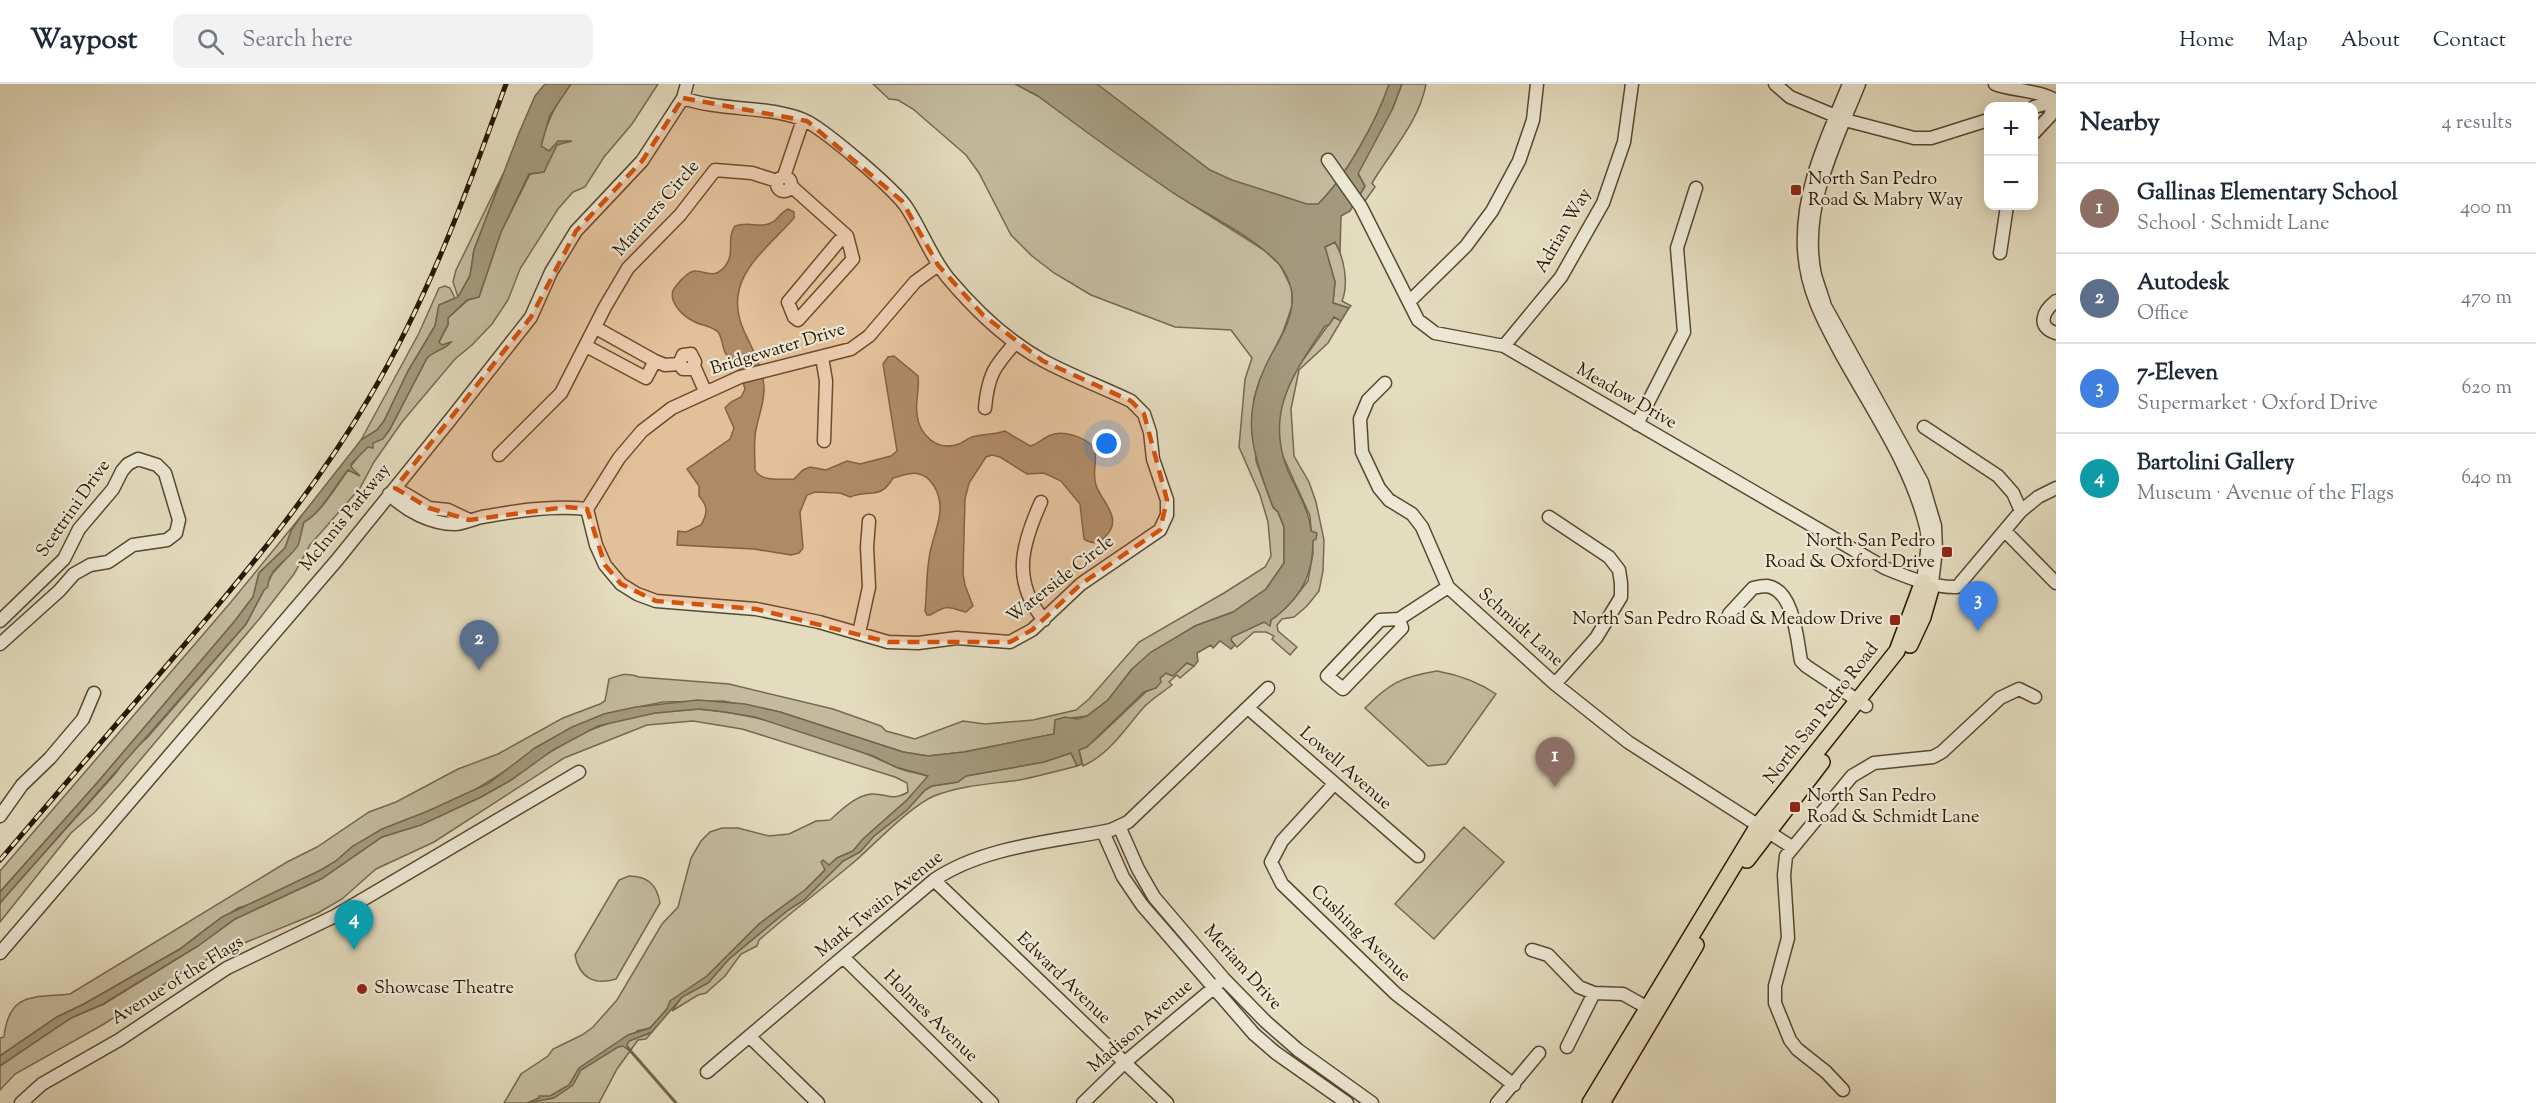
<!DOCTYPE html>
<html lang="en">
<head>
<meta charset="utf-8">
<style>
  body { margin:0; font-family:"Sorts Mill Goudy",serif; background:#f2f2f3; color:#1f2937 }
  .controls { position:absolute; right:18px; top:18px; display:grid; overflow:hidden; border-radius:12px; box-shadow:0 3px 15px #0003 }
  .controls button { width:54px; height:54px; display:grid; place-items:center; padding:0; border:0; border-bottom:2px solid #e0e1e3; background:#fff; color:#1f2937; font:30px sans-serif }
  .you { position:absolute; left:1107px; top:360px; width:21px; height:21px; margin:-15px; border:4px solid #fff; border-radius:50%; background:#1a73e8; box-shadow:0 0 0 9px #1a73e833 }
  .badge { display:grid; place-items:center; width:39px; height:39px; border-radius:50%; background:#2563eb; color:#fff; font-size:20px; font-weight:700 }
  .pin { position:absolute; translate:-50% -50px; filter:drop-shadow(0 2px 3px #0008) }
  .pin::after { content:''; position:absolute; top:32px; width:21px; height:18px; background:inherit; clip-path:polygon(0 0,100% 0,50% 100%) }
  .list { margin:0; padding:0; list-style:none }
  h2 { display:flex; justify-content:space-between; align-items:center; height:78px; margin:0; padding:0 24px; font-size:26px }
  h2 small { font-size:20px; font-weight:400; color:#747a83 }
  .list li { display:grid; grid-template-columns:39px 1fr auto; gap:18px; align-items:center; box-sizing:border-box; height:90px; padding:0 24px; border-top:2px solid #e0e1e3 }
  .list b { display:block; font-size:22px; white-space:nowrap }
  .list p { margin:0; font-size:20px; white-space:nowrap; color:#747a83 }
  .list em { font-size:20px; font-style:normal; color:#747a83 }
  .icon { flex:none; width:33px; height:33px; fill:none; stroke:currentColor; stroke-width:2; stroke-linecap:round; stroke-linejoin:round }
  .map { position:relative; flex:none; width:2056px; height:1019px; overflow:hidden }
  header { display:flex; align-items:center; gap:36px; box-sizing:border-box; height:84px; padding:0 30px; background:#fff; border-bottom:2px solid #e0e1e3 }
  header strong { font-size:28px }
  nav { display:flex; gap:33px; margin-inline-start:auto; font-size:21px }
  .search { width:420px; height:54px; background:#f2f2f3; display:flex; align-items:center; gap:15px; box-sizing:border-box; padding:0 21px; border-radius:12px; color:#747a83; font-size:22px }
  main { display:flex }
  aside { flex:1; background:#fff }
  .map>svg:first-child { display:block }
  .green { fill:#c4bb9f; stroke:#766950; stroke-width:1.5 }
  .water { fill:#a4997e; stroke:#73654c; stroke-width:1.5 }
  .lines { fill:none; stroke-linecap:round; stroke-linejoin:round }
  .stream { stroke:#73654c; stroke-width:3 }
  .minor-casing { stroke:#584830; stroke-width:15 }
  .major-casing { stroke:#291701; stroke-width:18 }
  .minor { stroke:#ede8d5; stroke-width:12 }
  .major { stroke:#e4dcbf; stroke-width:15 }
  .rail-casing { stroke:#291701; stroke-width:5 }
  .rail { stroke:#ede8d5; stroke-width:3; stroke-dasharray:9; stroke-linecap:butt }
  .marked { fill:#d5520b; fill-opacity:0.2; stroke:#d5520b; stroke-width:4.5; stroke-dasharray:12 8; stroke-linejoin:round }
  .poi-dot { fill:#8f2418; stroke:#ede8d5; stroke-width:2 }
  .labels { text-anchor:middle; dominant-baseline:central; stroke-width:4.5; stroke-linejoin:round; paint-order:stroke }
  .poi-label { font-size:18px; fill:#291701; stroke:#ede8d5; text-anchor:start }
  .street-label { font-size:18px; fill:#291701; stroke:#ede8d5 }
</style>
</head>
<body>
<header>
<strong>Waypost</strong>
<div class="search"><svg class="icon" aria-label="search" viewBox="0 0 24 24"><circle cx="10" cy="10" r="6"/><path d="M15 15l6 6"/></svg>Search here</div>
<nav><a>Home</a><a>Map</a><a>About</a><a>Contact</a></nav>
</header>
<main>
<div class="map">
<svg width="2056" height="1019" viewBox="0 0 2056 1019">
  <rect width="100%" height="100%" fill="#e4dcbf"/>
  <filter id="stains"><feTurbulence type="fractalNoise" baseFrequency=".00333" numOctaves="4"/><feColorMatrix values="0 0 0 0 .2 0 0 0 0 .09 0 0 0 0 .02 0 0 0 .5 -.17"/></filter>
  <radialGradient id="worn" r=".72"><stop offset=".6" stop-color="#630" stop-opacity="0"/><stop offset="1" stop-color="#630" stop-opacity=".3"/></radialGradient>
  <path class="green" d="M571 0H658L632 40 604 73 585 103 573 108 558 125 520 185 508 216 492 240 472 261 455 275 402 338 374 378 360 404 310 461 294 490 260 534 120 700 95 728 71 749 0 838V819L8 809 115 690 130 669 147 654 246 540 273 489 298 461 304 438C327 426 346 382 368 362 377 355 383 356 390 345L427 274 440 261 439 258 448 241V234L468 216 479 213 501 148 530 90 544 88 546 67 541 62C546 38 556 19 571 0Z
    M873 0H1015L1038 12 1172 108 1264 166 1280 181 1292 205V222L1283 248 1260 295 1254 314 1256 377 1273 423 1278 428 1284 443V479L1266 505 1233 528 1195 542 1132 585 1108 616 1087 632 1055 636 1054 650 964 668 928 672 903 668 780 628 723 617 663 618 604 630 535 664 518 679 470 709 353 762 336 777 321 786 254 819 238 824 207 844 180 865 84 920 57 933 0 972V954L4 953C9 907 34 914 70 910L287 778 317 763 369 728 396 718 458 685 498 670 563 634 600 620 605 617 609 595C620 591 628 588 639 593L729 600 833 625 881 642 886 647 915 655 963 637 985 640 1033 636 1076 626 1089 615 1139 558 1224 509 1265 483 1271 472 1268 438 1260 411 1239 363 1245 295 1252 274 1231 246 1175 243 1091 211 1054 189 1032 172 1011 151 979 89 966 71 913 25 898 16 889 15Z
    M1063 0H1397L1392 26 1402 0H1426C1419 38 1391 67 1372 99L1375 103 1365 117 1360 111 1365 102 1359 91 1306 153Z
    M503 90 474 166 470 191 458 213 453 198 456 186Z
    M1335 158C1344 173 1349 200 1342 217L1351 222 1349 224 1333 219 1335 198 1325 163Z
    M445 202 450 204 455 214 439 221 435 242 408 287 384 337 377 346 361 356 419 249 439 204Z
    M1334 233 1341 237 1328 259 1299 286 1291 325 1294 372 1309 398 1316 418 1324 456 1323 487 1319 507 1307 522 1294 533 1282 535 1277 541 1278 547 1297 563 1290 571 1272 555 1274 552 1266 548H1254L1237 563 1230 556 1231 553 1264 538 1270 541 1271 536 1293 516 1308 497 1313 469 1310 432 1281 368 1278 341 1283 316 1295 287Z
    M302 431 291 447 285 464 259 489 253 513 234 538 97 699 0 808V787L231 518Z
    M1187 579 1194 582 1180 594 1177 591 1169 598 1172 601C1163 608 1153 614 1145 622 1125 644 1111 669 1083 682L1079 666 1096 655 1166 589 1170 591Z
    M1437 587C1459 591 1477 597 1496 610L1446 680 1428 682 1365 624C1390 599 1401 593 1437 587Z
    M699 625C767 631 836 655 898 684 907 688 919 689 929 693L907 716 863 755 853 767 837 774 805 806 759 840 707 892 671 917 667 925 650 944 637 947 629 957 652 948 646 955 638 956 617 985 599 1019H504L521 990 548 972 553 965 582 951 593 943 617 916 662 840 678 823 691 774 701 757 710 748 722 744H738L769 752 789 750 816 737 830 736C841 726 855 712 871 710 887 709 891 718 908 708L907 699 895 693 742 645 693 637 647 641 564 674 434 758 376 785 342 815 318 829 217 870 180 890 104 940 15 990 0 1006V982L8 975 71 934 104 920 198 862 235 835 321 795 382 753 419 741 481 713 511 696 542 673 580 650 617 636 655 629Z
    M1071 669 1077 682C1058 687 1039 692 1019 696 992 700 961 701 934 712 909 723 876 759 854 778 822 805 790 829 759 856L757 862 741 870 725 892 706 909 698 911 672 927 682 913 708 899 729 875 788 826 804 816 843 777 860 768 874 752 907 726 925 706 932 702 958 698 966 692 1044 678Z
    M1464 743 1504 778 1434 855 1395 820Z
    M629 792C648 792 657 801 660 819L616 895C594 902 579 893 575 871L619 796Z"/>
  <path class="water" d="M545 0H571L550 31 541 62 549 67 558 57H572L557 61 544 88 529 90 501 148 479 213 467 216 448 234V240L439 258 442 261 451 258C445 266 435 266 427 274L390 345 383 355 373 359V364L368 363 351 380V383L360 392 348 386C335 402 321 429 304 438 301 445 301 455 298 461 290 476 267 485 268 503L264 506 246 540 0 819V808L97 699 234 538 253 513 259 489 285 464 291 447 302 431 361 356 377 346 384 337 408 287 435 242 439 221 458 213 470 192 474 166 519 49 535 12Z
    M1015 0H1097L1210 86 1232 96 1307 120H1318C1345 94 1377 36 1389 0H1402L1392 26 1358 90 1365 102 1350 127 1341 132 1340 168 1335 158 1325 163 1335 198 1333 219 1349 224 1341 237 1334 233 1329 241 1325 242C1294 289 1264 328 1288 387 1297 407 1309 425 1311 447L1317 449 1316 455 1313 457C1313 489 1303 510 1278 531 1276 533 1273 534 1271 536L1270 542 1264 538 1232 553 1231 556 1235 561 1231 565 1220 557 1213 564 1211 561 1197 569 1198 577 1194 582 1187 579 1173 592 1166 589 1160 594 1161 598 1156 604 1144 608 1087 663 1079 666 1082 680 1077 682 1071 669 1044 678 966 692 958 698 932 702 925 706 907 726 874 752 860 768 843 777 804 816 788 826 729 875 708 899 682 913 652 948 629 957 627 961 630 967 623 962 618 963 581 986 573 1001 554 1014 527 1019 539 1014V1012H550L569 1001 579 984 628 951 650 944 667 925 670 917 707 892 759 840 805 806 825 786 821 778 823 776 829 781 837 774 853 767 863 755 907 716 928 692 896 683 873 672 755 633 725 628 699 625 655 629 598 642 553 666 511 696 481 713 421 741 382 753 321 795 235 835 198 862 103 920 71 934 0 982V972L57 933 84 920 180 865 222 833 321 786 336 777 353 762 382 745 428 727 489 699 535 664 572 643 604 630 636 623 698 616 745 620 780 628 903 668 928 672 964 668 1054 650 1055 636 1065 633 1077 635 1087 632 1108 616 1132 585 1151 568 1195 542 1233 528 1266 505 1284 479V443L1278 428 1273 423C1252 366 1239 334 1269 275 1278 258 1290 240 1292 220 1294 207 1287 189 1278 179 1250 150 1205 130 1172 108 1126 77 1082 45 1038 12Z
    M788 125 794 128V134C763 169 721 196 744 247 752 264 763 284 764 303 765 321 756 336 755 353 754 364 755 375 755 386 761 398 781 395 794 395L803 386 810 383 826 386 847 377 860 380 891 372 897 367 883 280 888 273 894 272 918 292C920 304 915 317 917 330 919 351 937 368 959 360 964 358 968 354 972 353 982 350 993 351 1005 347L1030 362C1038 360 1043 354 1051 351 1063 346 1092 354 1095 368 1097 379 1092 389 1096 401 1102 419 1125 435 1104 454 1097 460 1092 460 1084 455L1080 420 1061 397 1044 389 1027 390 1000 373 992 371 986 373 969 399 965 415 963 490 965 501 973 522 966 528C946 523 949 520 930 531H927L925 527C927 509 926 492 929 475 932 449 949 427 934 402 923 384 910 389 893 394 880 416 872 405 850 413L840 409 815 408 807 411 800 428 803 464 799 469 791 471 754 465 677 461 678 447 686 448 701 441C708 429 708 422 699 412V402L687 385 730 355 734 344 725 324 731 318 741 313 745 305C742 296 740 282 733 275 733 275 726 271 726 270 722 264 723 255 718 248 711 241 701 242 693 237 681 231 665 214 676 202 680 197 687 188 694 187 706 186 714 197 726 181 735 169 726 155 735 142 749 137 761 145 773 138 778 134 782 128 788 125Z"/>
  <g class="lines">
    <path class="stream" d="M628 964 676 1019"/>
    <g class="minor-casing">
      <path id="minor" d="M1775 0 1790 13 1845 36 1914 54H1931L1988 36
        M1849 0C1827 54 1801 106 1804 165 1806 207 1825 240 1844 275 1874 329 1911 382 1926 443 1930 460 1925 480 1923 497
        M1859 0C1835 60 1801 124 1815 191 1818 201 1822 212 1825 222L1922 398 1935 442 1936 466 1932 499
        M1995 0C2009 6 2049 8 2055 17
        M2034 23 2055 17
        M2034 49 2050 32 2055 17
        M1328 76 1361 123 1418 236 1435 249 1504 262 1885 484C1907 493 1933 504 1957 503L2021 427 2038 413 2056 404
        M784 92 803 36
        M777 100a7 7 0 1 1 14 0a7 7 0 1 1-14 0Z
        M791 102 847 152 853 175 798 236 794 233 788 218 839 157 847 152
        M2000 169 2007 122
        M2056 217C2043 227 2036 243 2056 249
        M1409 218 1466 162 1492 127 1519 77 1533 36 1537 0
        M596 244 655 277 665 281 679 280 683 285H691L695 278 691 270 683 271 679 280
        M586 262 646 294 655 277
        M1504 262 1561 193 1603 119 1624 58 1632 0
        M822 273 826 297 824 357
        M694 282 705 307
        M1385 299 1368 316 1360 335 1362 368 1379 404 1389 416 1412 430 1422 443 1448 503 1555 600 1628 658 1792 763
        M985 324C988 291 994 283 1015 259
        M1637 340 1684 248 1677 164 1696 104
        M1924 343 1998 392 2013 409 2021 427
        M499 371 561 309 605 223 628 184 680 131 715 86 752 89 777 97
        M395 404 429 424 448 426 469 436
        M389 410C406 427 431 440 455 440 463 440 473 435 482 433 516 427 552 421 587 425
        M1041 418C1022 460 1011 497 1044 536
        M587 425 596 461 605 481 621 500 637 510 656 517 756 525 819 538 888 558 918 559 957 554 1010 558 1032 546 1081 500 1160 446 1167 431V416L1153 375 1150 348 1144 330 1131 317C1102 303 1072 292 1044 277 1007 257 975 226 948 194 931 173 922 147 907 124 895 105 828 49 808 38 775 21 722 28 683 14
        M587 425 619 374 642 347 672 324 740 293 851 265 869 252 915 198 938 181
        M1549 433 1609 473 1619 486 1621 499V513L1596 554 1555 600
        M2005 447 2056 499
        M1729 530 1753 504C1757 503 1763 502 1767 502 1794 506 1797 555 1801 577L1806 582 1866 622
        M1399 535 1402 544 1343 605 1327 592 1380 536 1399 535 1448 503
        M0 537 64 475 79 445 113 405 122 387 128 380 138 375 157 381 165 389 179 436 176 449 167 456 133 461 108 478 90 481 74 490 59 507 0 560
        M859 549 869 503 867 463 869 437
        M1248 624 1418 772
        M1334 700 1282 757 1271 778 1282 800 1396 910 1514 1001
        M0 732 22 701 50 674 83 635 94 609
        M1119 742 1138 785 1154 813 1224 895 1265 937 1298 966 1372 1019
        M1103 748 1123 793 1142 821 1254 950 1276 969 1347 1019
        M934 796 1167 1019
        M1532 866 1548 871 1579 903 1594 909 1623 910 1655 928
        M0 869 337 476 454 331 531 233 551 188 576 147 642 77 683 14 687 0
        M843 873 992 1019
        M750 953 818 1019
        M1567 963 1594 909
        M707 988 934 796C984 762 1053 758 1111 746L1128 738 1268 604
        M1843 1006 1826 988 1797 965 1790 956 1775 919V902L1788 854 1784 791 1786 772 1852 692 1874 679 1933 673 1942 668 2000 614 2019 605 2035 613
        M21 1019 42 1000 119 956 227 884 335 832 579 688
        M1083 1019 1124 979 1217 901
        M1497 1019 1539 969"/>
    </g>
    <g class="major-casing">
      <path id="major" d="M1910 561 1923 533 1931 505
        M1747 776 1822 678
        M1590 1019 1759 740 1897 567 1923 497
        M1602 1019 1696 861"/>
    </g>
    <use href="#minor" class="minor"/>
    <use href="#major" class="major"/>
    <g class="rail-casing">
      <path id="rail" d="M0 776C56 711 112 645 168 580 241 495 312 411 369 314 428 215 467 108 506 0"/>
    </g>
    <use href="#rail" class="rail"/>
  </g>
  <path class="marked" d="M683 14 807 37 902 117 938 181 983 231 1043 277 1131 317 1144 330 1167 416 1160 446 1081 500 1032 546 1010 558H888L756 525 656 517 621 500 605 481 587 425 566 423 469 436 429 424 395 404 531 233 576 147 642 77Z"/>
  <g class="poi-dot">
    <rect x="1790" y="100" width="12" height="12" rx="3"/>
    <rect x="1941" y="462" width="12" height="12" rx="3"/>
    <rect x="1889" y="530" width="12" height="12" rx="3"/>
    <rect x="1789" y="717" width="12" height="12" rx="3"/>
    <circle cx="362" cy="905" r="6"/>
  </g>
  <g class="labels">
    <g class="poi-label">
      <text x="1808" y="96">North San Pedro<tspan x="1808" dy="21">Road &amp; Mabry Way</tspan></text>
      <text x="1935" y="458" text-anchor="end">North San Pedro<tspan x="1935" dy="21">Road &amp; Oxford Drive</tspan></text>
      <text x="1883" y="536" text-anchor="end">North San Pedro Road &amp; Meadow Drive</text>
      <text x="1807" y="713">North San Pedro<tspan x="1807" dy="21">Road &amp; Schmidt Lane</tspan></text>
      <text x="374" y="905">Showcase Theatre</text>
    </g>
    <g class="street-label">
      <text transform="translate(657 125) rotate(-49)">Mariners Circle</text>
      <text transform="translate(1564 147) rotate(-60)">Adrian Way</text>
      <text transform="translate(778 266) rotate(-17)">Bridgewater Drive</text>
      <text transform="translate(1626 313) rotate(30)">Meadow Drive</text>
      <text transform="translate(74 425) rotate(-55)">Scettrini Drive</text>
      <text transform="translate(346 434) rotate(-51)">McInnis Parkway</text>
      <text transform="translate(1061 496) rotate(-38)">Waterside Circle</text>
      <text transform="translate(1520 544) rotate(42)">Schmidt Lane</text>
      <text transform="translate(1822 630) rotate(-52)">North San Pedro Road</text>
      <text transform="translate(1345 685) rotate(41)">Lowell Avenue</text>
      <text transform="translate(880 821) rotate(-39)">Mark Twain Avenue</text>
      <text transform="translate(1360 850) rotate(44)">Cushing Avenue</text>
      <text transform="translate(1242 884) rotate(48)">Meriam Drive</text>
      <text transform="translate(1063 895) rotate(44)">Edward Avenue</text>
      <text transform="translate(178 897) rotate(-32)">Avenue of the Flags</text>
      <text transform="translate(930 933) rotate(44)">Holmes Avenue</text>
      <text transform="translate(1141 943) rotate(-41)">Madison Avenue</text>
    </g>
  </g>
  <rect width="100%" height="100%" filter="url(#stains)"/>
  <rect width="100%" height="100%" fill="url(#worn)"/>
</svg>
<div class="controls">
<button>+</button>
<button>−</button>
</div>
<div class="you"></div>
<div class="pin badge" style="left:1555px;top:703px;background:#8d6e63">1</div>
<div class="pin badge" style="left:479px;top:586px;background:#5c6f8a">2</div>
<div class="pin badge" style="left:1978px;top:547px;background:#3f7fe0">3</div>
<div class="pin badge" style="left:354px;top:866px;background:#0f9aa8">4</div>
</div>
<aside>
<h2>Nearby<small>4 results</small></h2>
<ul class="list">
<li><span class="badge" style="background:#8d6e63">1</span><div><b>Gallinas Elementary School</b><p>School · Schmidt Lane</p></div><em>400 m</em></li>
<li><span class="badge" style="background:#5c6f8a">2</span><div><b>Autodesk</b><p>Office</p></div><em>470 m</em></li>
<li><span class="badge" style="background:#3f7fe0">3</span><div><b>7-Eleven</b><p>Supermarket · Oxford Drive</p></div><em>620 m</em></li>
<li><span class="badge" style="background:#0f9aa8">4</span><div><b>Bartolini Gallery</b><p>Museum · Avenue of the Flags</p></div><em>640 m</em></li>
</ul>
</aside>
</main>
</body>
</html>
